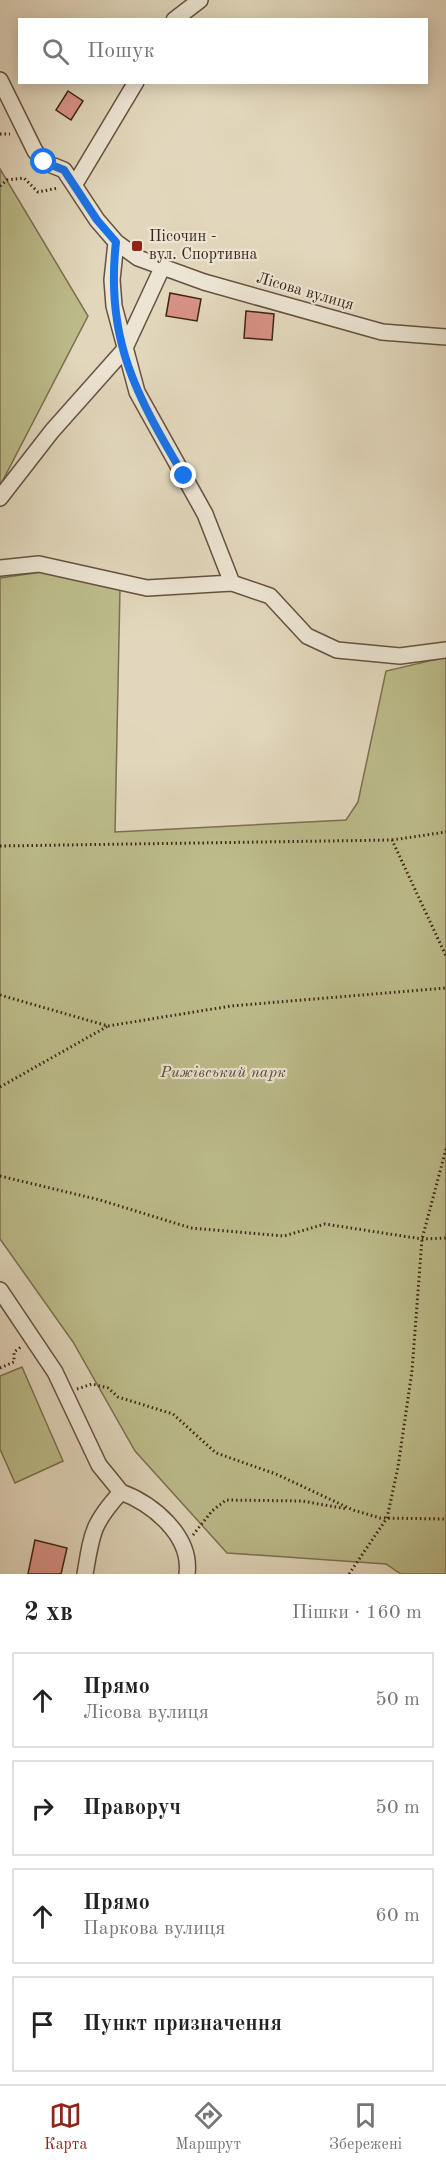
<!DOCTYPE html>
<html lang="uk">
<head>
<meta charset="utf-8">
<style>
  body { margin:0; font-family:"Old Standard TT",serif; background:#f2f2f2; color:#222 }
  .stop { position:absolute; width:18px; height:18px; margin:-14px; border:4px solid #1a73e8; border-radius:50%; background:#fff }
  .stop.end { background:#1a73e8; border-color:#fff; box-shadow:0 2px 6px #0008 }
  .list { margin:0; padding:0; list-style:none }
  h2 { display:flex; justify-content:space-between; align-items:center; height:78px; margin:0; padding:0 24px; font-size:26px }
  h2 small { font-size:20px; font-weight:400; color:#767676 }
  .list li { display:grid; grid-template-columns:39px 1fr auto; gap:18px; align-items:center; box-sizing:border-box; height:96px; margin:0 12px 12px; padding:0 12px; border:2px solid #e0e0e0; border-radius:0px }
  .list b { display:block; font-size:22px; white-space:nowrap }
  .list p { margin:0; font-size:20px; white-space:nowrap; color:#767676 }
  .list em { font-size:20px; font-style:normal; color:#767676 }
  .icon { flex:none; width:33px; height:33px; fill:none; stroke:currentColor; stroke-width:2; stroke-linecap:round; stroke-linejoin:round }
  .map { position:relative; flex:none; width:446px; height:1574px; overflow:hidden }
  .search { position:absolute; background:#fff; box-shadow:0 3px 15px #0003; left:18px; right:18px; top:18px; height:66px; display:flex; align-items:center; gap:15px; box-sizing:border-box; padding:0 21px; border-radius:0px; color:#767676; font-size:22px }
  .sheet { height:510px; background:#fff }
  nav { display:flex; justify-content:space-around; align-items:center; box-sizing:border-box; height:84px; border-top:2px solid #e0e0e0; background:#fff; font-size:16px; color:#767676 }
  nav a { display:grid; justify-items:center; gap:3px }
  nav .on { color:#8f2418 }
  .map>svg:first-child { display:block }
  .green { fill:#bcbc8b; stroke:#7c7050; stroke-width:1.5 }
  .building { fill:#d99286; stroke:#3d2416; stroke-width:1.5 }
  .lines { fill:none; stroke-linecap:round; stroke-linejoin:round }
  .street-casing { stroke:#665140; stroke-width:18 }
  .path { stroke:#3d2416; stroke-width:3; stroke-dasharray:1.5 3; stroke-linecap:butt }
  .street { stroke:#ece5d3; stroke-width:15 }
  .route { stroke:#1a73e8; stroke-width:8 }
  .poi-dot { fill:#8f2418; stroke:#ece5d3; stroke-width:2 }
  .labels { text-anchor:middle; dominant-baseline:central; stroke-width:4.5; stroke-linejoin:round; paint-order:stroke }
  .poi-label { font-size:16px; fill:#3d2416; stroke:#ece5d3; text-anchor:start }
  .street-label { font-size:16px; fill:#3d2416; stroke:#ece5d3 }
  .park-label { font-size:16px; font-style:italic; fill:#5d4a33; stroke:#ece5d3 }
</style>
</head>
<body>
<div class="map">
<svg width="446" height="1574" viewBox="0 0 446 1574">
  <rect width="100%" height="100%" fill="#e2d7bc"/>
  <filter id="stains"><feTurbulence type="fractalNoise" baseFrequency=".00333" numOctaves="4"/><feColorMatrix values="0 0 0 0 .2 0 0 0 0 .09 0 0 0 0 .02 0 0 0 .5 -.17"/></filter>
  <radialGradient id="worn" r=".72"><stop offset=".6" stop-color="#630" stop-opacity="0"/><stop offset="1" stop-color="#630" stop-opacity=".3"/></radialGradient>
  <path class="green" d="M0 169 88 316 0 486Z
    M42 572 120 588 115 832 346 820 358 802 386 671 446 657V1574H401L386 1564 227 1553 135 1451 73 1342 0 1239V578Z
    M22 1367 63 1461 15 1483 0 1449V1376Z"/>
  <path class="building" d="M68 91 83 101 71 120 56 110Z
    M170 293 201 299 197 321 166 316Z
    M246 311 274 314 272 340 244 338Z
    M35 1540 67 1548 61 1574H28Z"/>
  <g class="lines">
    <g class="street-casing">
      <path id="street" d="M174 20 200 0
        M0 80 35 151 44 162 64 170 97 220 116 242 138 258 204 282 382 332 446 337
        M75 184 136 82
        M116 242 112 280 114 306 137 392 205 514 232 583 270 596 307 636 337 650 400 656 446 650
        M0 498 52 431 124 350 163 266
        M0 568 39 564 147 588 232 583
        M0 1290 55 1372 99 1465 121 1492
        M121 1492C153 1504 192 1536 187 1574
        M85 1574C92 1533 92 1524 121 1492"/>
    </g>
    <path class="path" d="M0 134H10
      M0 186 7 180 24 178 38 192 58 188
      M392 840 446 832
      M0 846 392 840 446 956
      M0 995 108 1026 231 1006 446 988
      M0 1087 108 1026
      M0 1176 100 1200 191 1228 284 1236 325 1224 422 1239 446 1238
      M0 1368 14 1362V1352L21 1347
      M77 1389 92 1384 108 1388 118 1397 173 1414 216 1453 276 1474 353 1510 380 1518 446 1519
      M193 1535 212 1511 226 1500 302 1501 347 1509
      M349 1574 387 1518 398 1467 412 1371 422 1239 446 1149"/>
    <use href="#street" class="street"/>
  </g>
  <g class="lines">
    <path class="route" d="M44 162 64 170 97 220 116 242C105 339 136 395 184 476"/>
  </g>
  <rect class="poi-dot" x="131" y="240" width="12" height="12" rx="3"/>
  <g class="labels">
    <g class="poi-label">
      <text x="149" y="237">Пісочин -<tspan x="149" dy="18">вул. Спортивна</tspan></text>
    </g>
    <g class="street-label">
      <text transform="translate(305 292) rotate(16)">Лісова вулиця</text>
    </g>
    <g class="park-label">
      <text x="223" y="1073">Рижівський парк</text>
    </g>
  </g>
  <rect width="100%" height="100%" filter="url(#stains)"/>
  <rect width="100%" height="100%" fill="url(#worn)"/>
</svg>
<div class="stop" style="left:44px;top:162px"></div>
<div class="stop end" style="left:184px;top:476px"></div>
<div class="search"><svg class="icon" aria-label="search" viewBox="0 0 24 24"><circle cx="10" cy="10" r="6"/><path d="M15 15l6 6"/></svg>Пошук</div>
</div>
<section class="sheet">
<h2>2 хв<small>Пішки · 160 m</small></h2>
<ul class="list">
<li><svg class="icon" aria-label="ahead" viewBox="0 0 24 24"><path d="M12 20V5M6 11l6-6 6 6"/></svg><div><b>Прямо</b><p>Лісова вулиця</p></div><em>50 m</em></li>
<li><svg class="icon" aria-label="right" viewBox="0 0 24 24"><path d="M7 20v-9h11M14 6l5 5-5 5"/></svg><div><b>Праворуч</b></div><em>50 m</em></li>
<li><svg class="icon" aria-label="ahead" viewBox="0 0 24 24"><path d="M12 20V5M6 11l6-6 6 6"/></svg><div><b>Прямо</b><p>Паркова вулиця</p></div><em>60 m</em></li>
<li><svg class="icon" aria-label="arrive" viewBox="0 0 24 24"><path d="M6 21V4h12l-3 4 3 4H6"/></svg><div><b>Пункт призначення</b></div></li>
</ul>
</section>
<nav>
<a class="on"><svg class="icon" aria-label="map" viewBox="0 0 24 24"><path d="M3 6l6-2 6 2 6-2v14l-6 2-6-2-6 2zM9 4v14M15 6v14"/></svg>Карта</a>
<a><svg class="icon" aria-label="directions" viewBox="0 0 24 24"><path d="M12 3l9 9-9 9-9-9zM9 14v-3h6M13 9l2 2-2 2"/></svg>Маршрут</a>
<a><svg class="icon" aria-label="saved" viewBox="0 0 24 24"><path d="M7 4h10v16l-5-4-5 4z"/></svg>Збережені</a>
</nav>
</body>
</html>
